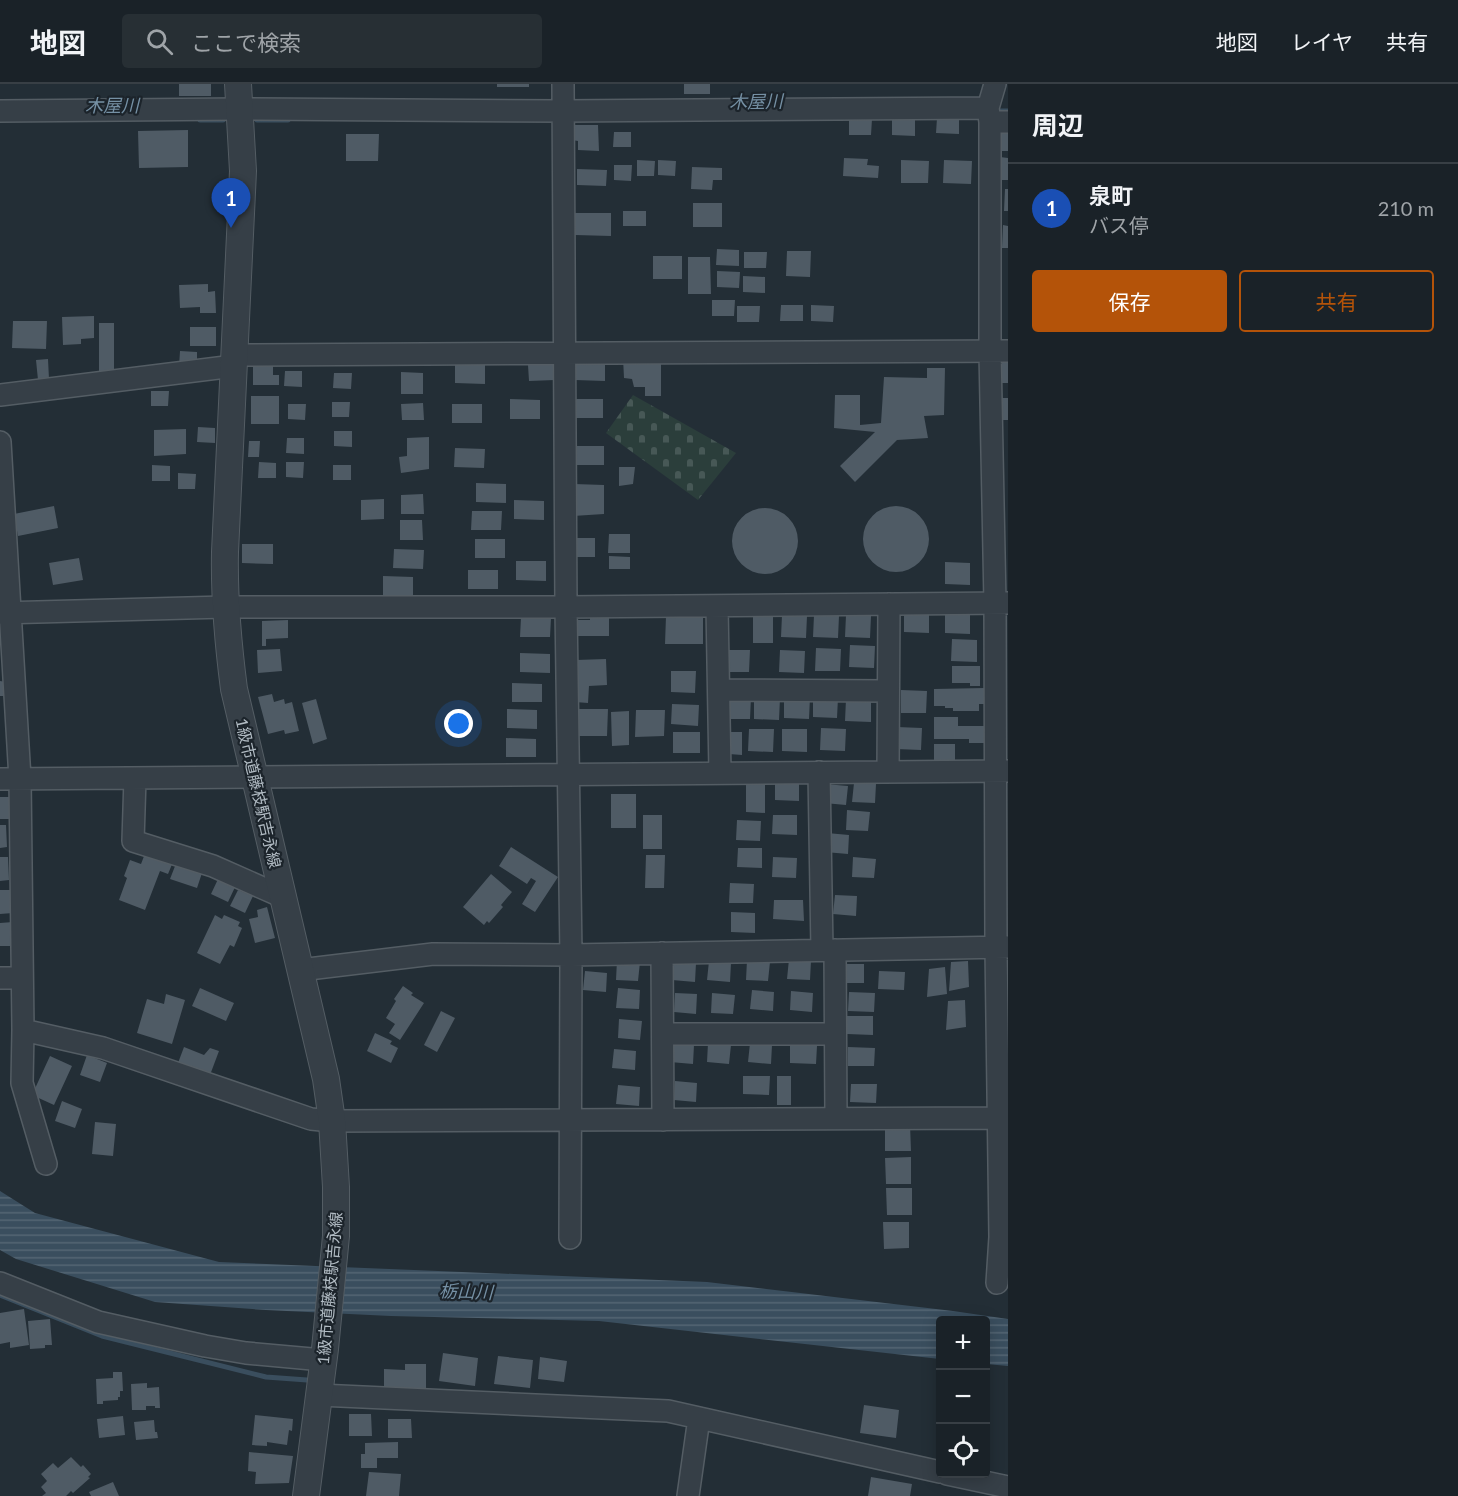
<!DOCTYPE html>
<html lang="ja">
<head>
<meta charset="utf-8">
<style>
  body { margin:0; font-family:Lato,"Noto Sans JP",sans-serif; background:#272f34; color:#f1f3f6 }
  .controls { position:absolute; right:18px; bottom:18px; display:grid; overflow:hidden; border-radius:6px; box-shadow:0 3px 15px #0003 }
  .controls button { width:54px; height:54px; display:grid; place-items:center; padding:0; border:0; border-bottom:2px solid #383f45; background:#1a2228; color:#f1f3f6; font:30px sans-serif }
  .you { position:absolute; left:459px; top:640px; width:21px; height:21px; margin:-15px; border:4px solid #fff; border-radius:50%; background:#1a73e8; box-shadow:0 0 0 9px #1a73e833 }
  .badge { display:grid; place-items:center; width:39px; height:39px; border-radius:50%; background:#b45309; color:#fff; font-size:20px; font-weight:700 }
  .pin { position:absolute; translate:-50% -50px; filter:drop-shadow(0 2px 3px #0008) }
  .pin::after { content:''; position:absolute; top:32px; width:21px; height:18px; background:inherit; clip-path:polygon(0 0,100% 0,50% 100%) }
  .list { margin:0; padding:0; list-style:none }
  h2 { display:flex; justify-content:space-between; align-items:center; height:78px; margin:0; padding:0 24px; font-size:26px }
  h2 small { font-size:20px; font-weight:400; color:#9fa4a8 }
  .list li { display:grid; grid-template-columns:39px 1fr auto; gap:18px; align-items:center; box-sizing:border-box; height:90px; padding:0 24px; border-top:2px solid #383f45 }
  .list b { display:block; font-size:22px; white-space:nowrap }
  .list p { margin:0; font-size:20px; white-space:nowrap; color:#9fa4a8 }
  .list em { font-size:20px; font-style:normal; color:#9fa4a8 }
  .actions { display:flex; gap:12px; padding:18px 24px }
  .actions a { flex:1; padding:14px 0; border:2px solid #b45309; border-radius:6px; text-align:center; font-size:21px; color:#b45309 }
  .actions .main { background:#b45309; color:#fff }
  .icon { flex:none; width:33px; height:33px; fill:none; stroke:currentColor; stroke-width:2; stroke-linecap:round; stroke-linejoin:round }
  .map { position:relative; flex:none; width:1008px; height:1412px; overflow:hidden }
  header { display:flex; align-items:center; gap:36px; box-sizing:border-box; height:84px; padding:0 30px; background:#1a2228; border-bottom:2px solid #383f45 }
  header strong { font-size:28px }
  nav { display:flex; gap:33px; margin-inline-start:auto; font-size:21px }
  .search { width:420px; height:54px; background:#272f34; display:flex; align-items:center; gap:15px; box-sizing:border-box; padding:0 21px; border-radius:6px; color:#9fa4a8; font-size:22px }
  main { display:flex }
  aside { flex:1; background:#1a2228 }
  .map>svg:first-child { display:block }
  .cemetery { fill:url(#cemetery-stones) }
  .water { fill:url(#water-rules) }
  .lines { fill:none; stroke-linecap:round; stroke-linejoin:round }
  .stream { stroke:#3a4e5e; stroke-width:5 }
  .building { fill:#4f5b65 }
  .minor-casing { stroke:#545d64; stroke-width:24 }
  .tertiary-casing { stroke:#545d64; stroke-width:28 }
  .minor { stroke:#363f47; stroke-width:21 }
  .tertiary { stroke:#363f47; stroke-width:26 }
  .labels { text-anchor:middle; dominant-baseline:central; stroke-width:4.5; stroke-linejoin:round; paint-order:stroke }
  .street-label { font-size:16px; fill:#b1bbc3; stroke:#1c242b }
  .water-label { font-size:18px; font-style:italic; fill:#7590a4; stroke:#1c242b }
</style>
</head>
<body>
<header>
<strong>地図</strong>
<div class="search"><svg class="icon" aria-label="search" viewBox="0 0 24 24"><circle cx="10" cy="10" r="6"/><path d="M15 15l6 6"/></svg>ここで検索</div>
<nav><a>地図</a><a>レイヤ</a><a>共有</a></nav>
</header>
<main>
<div class="map">
<svg width="1008" height="1412" viewBox="0 0 1008 1412">
  <defs>
    <pattern id="cemetery-stones" width="16" height="16" patternUnits="userSpaceOnUse" patternTransform="scale(1.5)"><rect width="16" height="16" fill="#2b3e3b"/><path d="M2 7V4a2 2 0 0 1 4 0v3zM10 15v-3a2 2 0 0 1 4 0v3z" fill="#475856"/></pattern>
    <pattern id="water-rules" width="6" height="5" patternUnits="userSpaceOnUse" patternTransform="scale(1.5)"><rect width="6" height="5" fill="#3a4e5e"/><path d="M0 2.5h6" fill="none" stroke="#546673"/></pattern>
  </defs>
  <rect width="100%" height="100%" fill="#232e36"/>
  <path class="cemetery" d="M633 311 736 369 698 416 606 349Z"/>
  <path class="water" d="M0 1107 35 1129 219 1178 707 1198 953 1227 1008 1235V1282L986 1280V1236H940V1275L599 1237 391 1232 266 1226 155 1218 16 1175 0 1166Z"/>
  <g class="lines">
    <path class="stream" d="M996 27H1008
      M200 36H223
      M257 36H288
      M0 1211 102 1252 266 1293 307 1296"/>
  </g>
  <path class="building" d="M179 0H211V12H179Z
    M497 0H529V3H497Z
    M684 0H710V10H684Z
    M937 34H959V50L936 49Z
    M849 35H872L871 51H849Z
    M892 35 915 36V52L892 51Z
    M572 41H598L599 67 578 66V57L572 56Z
    M1001 44H1008V67H1001Z
    M188 46V83L139 84 138 47Z
    M614 48H631V63H613Z
    M346 50H379L378 77H346Z
    M1000 73 1008 74V96H999Z
    M844 74 868 75 867 81 879 82 878 94 843 92Z
    M637 76 655 77 654 92H637Z
    M658 76 676 77 675 92 658 91Z
    M901 76 929 77 928 99H901Z
    M944 76 972 77 971 100 943 99Z
    M614 81H632L631 97 614 96Z
    M692 83 722 84V96H713L712 106 691 105Z
    M577 85 607 86 606 102 577 101Z
    M1005 105H1008V127H1004Z
    M693 119H722V143H693Z
    M623 127H646V142H623Z
    M575 129H611V152L575 151Z
    M1003 141 1008 142V164H1002Z
    M717 165 739 166V182L716 181Z
    M787 167H811L810 193 786 192Z
    M744 168H767L766 184H744Z
    M653 172H682V195H653Z
    M688 173H710L711 210H688Z
    M717 187 740 188 739 204 717 203Z
    M743 192 765 193V209L743 208Z
    M208 200V208L215 207 216 229H200V223L180 224 179 201Z
    M712 216H735L734 232H712Z
    M781 221H803V237H780Z
    M811 221 834 222 833 238 811 237Z
    M737 222H760L759 238H737Z
    M94 232V254L81 255V260L63 261 62 233Z
    M13 237H47L46 265 12 264Z
    M99 239H114V290H99Z
    M190 243H216V262H190Z
    M180 267 197 268V283H179Z
    M623 274H661V312H645V303H634L632 295 624 294Z
    M48 275 49 295 38 296 36 276Z
    M575 277H605V297L575 296Z
    M1002 277H1008V299H1002Z
    M554 280 555 296 529 297 528 281Z
    M253 281H273V291H279V301H253Z
    M455 281H485V300L455 299Z
    M927 284H945L944 331 924 332 928 354 897 356 855 398 840 382 875 348 834 344 835 311H860V341L881 339 884 293 927 294Z
    M285 287H302V303L284 302Z
    M401 288 423 289V310H401Z
    M334 289H352L351 305 333 304Z
    M151 307H169L168 322H151Z
    M251 312H279V340H251Z
    M1001 314H1008V336H1000Z
    M510 315 540 316V335H510Z
    M573 315H603V334H573Z
    M332 318H350L349 333H332Z
    M423 319 424 336H402L401 320Z
    M288 320H306L305 336 288 335Z
    M452 320H482V339H452Z
    M198 343 215 344V359L197 358Z
    M186 345V370L154 372V346Z
    M334 347H352V363L334 362Z
    M429 353V385L401 389 399 373 407 372V354Z
    M287 354H304V370L286 369Z
    M249 357H260L259 373H248Z
    M574 362H604V381H574Z
    M455 364 485 365 484 384 454 383Z
    M259 378 276 379V394H258Z
    M286 378H304L303 394 286 393Z
    M152 381 170 382V397H152Z
    M333 381H351V396H333Z
    M619 383H635L633 400 619 402Z
    M178 389 196 390 195 405H178Z
    M476 399 506 400V419L476 418Z
    M574 400 604 401V430L573 432Z
    M423 410 424 430H401V411Z
    M384 415V435L361 436V416Z
    M514 416 544 417V436L514 435Z
    M54 422 58 444 18 452 14 430Z
    M863 455a33 33 0 1 1 66 0a33 33 0 1 1-66 0Z
    M732 457a33 33 0 1 1 66 0a33 33 0 1 1-66 0Z
    M472 427H502L501 446H471Z
    M400 436H422L423 456H400Z
    M609 450H630V469H608Z
    M573 454H595V473H573Z
    M475 455H505V474H475Z
    M242 460H273V480L242 479Z
    M394 465 424 466 423 485 393 484Z
    M609 472 630 473V485H609Z
    M79 474 83 496 53 501 49 479Z
    M516 477H546V497L516 496Z
    M945 478 970 479V501L945 500Z
    M468 486H498V505H468Z
    M383 492 413 493V512L383 511Z
    M904 526 929 527V549L904 548Z
    M945 527 970 528V550L945 549Z
    M590 528H609V552H576V536H590Z
    M773 529V559H753V530Z
    M782 531 807 532 806 554 781 553Z
    M814 531 839 532 838 554 813 553Z
    M846 531 871 532 870 554 845 553Z
    M666 532H703V560H665Z
    M521 533 551 534 550 553H520Z
    M288 536V554L266 555V562H262V537Z
    M952 555 977 556V578L951 577Z
    M850 561 875 562 874 584 849 583Z
    M816 564 841 565 840 587H815Z
    M280 565 282 587 258 589 257 566Z
    M725 566H750L749 588H724Z
    M780 566 805 567 804 589 779 588Z
    M520 569 550 570V589L520 588Z
    M606 575 607 601 589 602 588 619 575 618 576 576Z
    M952 582H980V602H970V599H952Z
    M671 587H696L695 609 671 608Z
    M0 597 6 598 7 612H0Z
    M512 599 542 600V618H512Z
    M985 604V620H979V627H953V624H945V622H934V605Z
    M901 606 927 607 926 629H901Z
    M272 610 274 618 284 615 285 620 292 618 299 647 285 650 284 646 268 650 258 613Z
    M784 612 810 613 809 635 784 634Z
    M725 613H751L750 635H725Z
    M754 613 780 614 779 636 754 635Z
    M813 614H838L837 634 813 633Z
    M316 615 327 655 313 660 302 619Z
    M846 615 871 616V638L845 637Z
    M672 620 699 621 698 642 671 640Z
    M507 625 537 626V645L507 644Z
    M578 625H608L607 652H578Z
    M636 626H665L664 652 635 653Z
    M629 627V661L612 662 611 628Z
    M934 633H958V642H984V659H969V655H934Z
    M897 643 922 644 921 666 896 665Z
    M821 644 846 645 845 667 820 666Z
    M749 645H774L773 668 748 667Z
    M782 645H807V668L782 667Z
    M673 648H700V669H673Z
    M729 648H742V671L729 670Z
    M506 654 536 655V673H506Z
    M934 660H955V676H934Z
    M746 695H765V729L746 728Z
    M775 697H799V717L775 716Z
    M854 699 876 700 875 719 852 718Z
    M825 700 848 702 846 721 824 719Z
    M611 710H636V744H611Z
    M0 713H9V735H0Z
    M847 726 870 728 868 747 846 746Z
    M643 731H662V765H643Z
    M773 731H797V751L772 750Z
    M737 736 761 737 760 757 736 756Z
    M0 741H6L7 763 0 764Z
    M827 749 849 751 848 770 825 768Z
    M511 763 558 793 535 828 522 820 536 797 531 794 527 800 499 782Z
    M738 764H762V784L737 783Z
    M146 767 173 778 168 790 160 787 145 826 119 816 127 794 124 792 130 776 141 780Z
    M646 771H665L664 804H645Z
    M0 773H8L9 796 0 797Z
    M773 773 797 774 796 794 772 793Z
    M853 773 876 775 874 794 852 793Z
    M177 777 203 786 197 804 170 795Z
    M491 790 512 808 501 821 503 823 489 839 487 837 484 841 463 823Z
    M219 793 236 801 228 818 211 810Z
    M730 799 754 800 753 819H729Z
    M0 806H12L13 829 0 830Z
    M238 806 253 812 245 829 230 822Z
    M835 811 857 812 856 832 833 830Z
    M774 816H803L804 837 773 835Z
    M267 823 275 854 255 859 249 835 258 833 257 826Z
    M731 828 755 829V849L731 848Z
    M215 831 222 835 224 831 240 838 238 842 242 844 234 863 230 861 220 880 197 869Z
    M13 838 14 862H0V839Z
    M789 875 811 877 810 896 787 895Z
    M617 876 640 878 638 897 616 896Z
    M747 876 770 878 768 897 746 896Z
    M674 877 696 879 695 898 672 896Z
    M709 877 731 879 730 898 707 896Z
    M968 877 969 903 949 907 951 878Z
    M845 880H864V899H845Z
    M945 883 947 910 927 913 929 885Z
    M585 887 607 889 606 908 583 906Z
    M879 887 905 888 904 906 878 905Z
    M403 902 413 909 411 911 424 919 400 956 389 949 395 940 386 934 396 917 394 915Z
    M200 904 234 919 226 937 192 922Z
    M618 904 640 906 639 925 616 924Z
    M752 906 774 908 773 927 750 925Z
    M791 907 813 909 812 928 790 926Z
    M849 908 875 909 874 928 848 927Z
    M675 909 697 910 696 930 674 928Z
    M712 909 735 911 733 930 711 929Z
    M166 910 185 916 172 960 137 949 147 915 164 920Z
    M965 916 966 943 946 946 948 917Z
    M441 927 455 934 437 968 424 961Z
    M847 932H873V951L847 950Z
    M619 935 642 937 640 956 618 954Z
    M375 949 392 957 390 960 398 964 391 979 367 967Z
    M672 959 694 961 693 980 670 978Z
    M708 959 731 961 729 980 707 978Z
    M750 959 772 961 771 980 748 978Z
    M790 961 817 962 816 980 790 979Z
    M184 963 204 971 210 964 219 967 210 991 178 979Z
    M848 963 875 964 874 982H848Z
    M614 965 636 967 635 986 612 984Z
    M87 971 107 979 100 998 80 991Z
    M50 972 72 982 54 1021 32 1011Z
    M743 992H770L769 1011 743 1010Z
    M777 992H791V1021H777Z
    M675 997 697 999 696 1018 674 1016Z
    M851 1000H877L876 1019 850 1018Z
    M618 1001 640 1003 639 1022 616 1020Z
    M62 1017 82 1025 75 1044 55 1037Z
    M95 1038 116 1040 113 1072 92 1070Z
    M910 1040 911 1067H885V1041Z
    M911 1073V1100H886L885 1074Z
    M886 1104H912V1131H887Z
    M883 1138H909V1164L884 1165Z
    M24 1225 29 1261 10 1264V1258L0 1260V1229Z
    M50 1235 52 1261H45V1264L30 1265 28 1237Z
    M443 1269 478 1274 475 1302 439 1297Z
    M498 1272 533 1276 530 1304 494 1300Z
    M540 1273 567 1277 564 1298 538 1295Z
    M405 1280H426V1306H384V1285L405 1286Z
    M113 1288H122L123 1307H120V1313H118V1316L103 1317V1320H97L96 1295 113 1294Z
    M147 1299V1304L159 1303 160 1324H155V1322H146V1326H132L131 1300Z
    M864 1321 899 1326 896 1354 860 1349Z
    M349 1330H371L372 1352H349Z
    M255 1331 293 1335 292 1347 289 1346 287 1361 267 1358V1362L252 1361Z
    M123 1332 125 1351 99 1354 97 1335Z
    M388 1335H411L412 1354H388Z
    M154 1336 155 1348H157L158 1354 136 1356 134 1338Z
    M398 1358V1374H377V1384H361V1370H365V1359Z
    M249 1368 293 1372 289 1399 255 1400 256 1388 248 1387Z
    M71 1373 81 1383 83 1381 91 1390 88 1393 90 1394 73 1409 71 1407 66 1412H42L46 1409 41 1403 47 1397 41 1390 53 1379 58 1384Z
    M369 1388 401 1390 399 1412H366Z
    M871 1393 912 1400 910 1412H868Z
    M113 1398 119 1412H91L89 1408Z"/>
  <g class="lines">
    <g class="minor-casing">
      <path id="minor" d="M563 0 566 523 571 871 570 1154
        M995 0 988 24 990 38V268L995 519 996 863 1000 1153 1008 1155
        M0 27 240 25 564 27 988 24
        M990 38H1008
        M234 271 1008 267
        M0 311 234 282
        M0 358 20 695 23 946 103 964 311 1035 332 1037 998 1034
        M717 522 720 689
        M0 529 225 523H566L1007 519
        M719 606 888 607
        M819 688 822 866
        M888 688 889 520
        M135 694 133 757 213 782 283 813
        M0 695 1007 687
        M835 866 836 1034
        M662 869 663 1036
        M300 886 433 870 571 871 1008 863
        M0 894H22
        M23 946 22 999 46 1080
        M663 950H835
        M0 1199 98 1238 205 1262 246 1269 323 1276
        M997 1199 1000 1153
        M319 1311 668 1327 940 1388
        M947 1390 1008 1403
        M688 1412 699 1334"/>
    </g>
    <g class="tertiary-casing">
      <path id="tertiary" d="M238 0 243 87 225 468C224 514 228 559 234 605L326 995 332 1037 336 1103V1152L325 1265 306 1412"/>
    </g>
    <use href="#minor" class="minor"/>
    <use href="#tertiary" class="tertiary"/>
  </g>
  <g class="labels">
    <g class="street-label">
      <text transform="translate(259 709) rotate(77)">1級市道藤枝駅吉永線</text>
      <text transform="translate(329 1204) rotate(-85)">1級市道藤枝駅吉永線</text>
    </g>
    <g class="water-label">
      <text transform="translate(756 17) rotate(-1)">木屋川</text>
      <text x="112" y="21">木屋川</text>
      <text transform="translate(466 1207) rotate(2)">栃山川</text>
    </g>
  </g>
</svg>
<div class="controls">
<button>+</button>
<button>−</button>
<button><svg class="icon" aria-label="locate" viewBox="0 0 24 24"><circle cx="12" cy="12" r="6"/><path d="M12 2v4M12 18v4M2 12h4M18 12h4"/></svg></button>
</div>
<div class="you"></div>
<div class="pin badge" style="left:231px;top:144px;background:#1a4fb4">1</div>
</div>
<aside>
<h2>周辺<small></small></h2>
<ul class="list">
<li><span class="badge" style="background:#1a4fb4">1</span><div><b>泉町</b><p>バス停</p></div><em>210 m</em></li>
</ul>
<div class="actions"><a class="main">保存</a><a>共有</a></div>
</aside>
</main>
</body>
</html>
